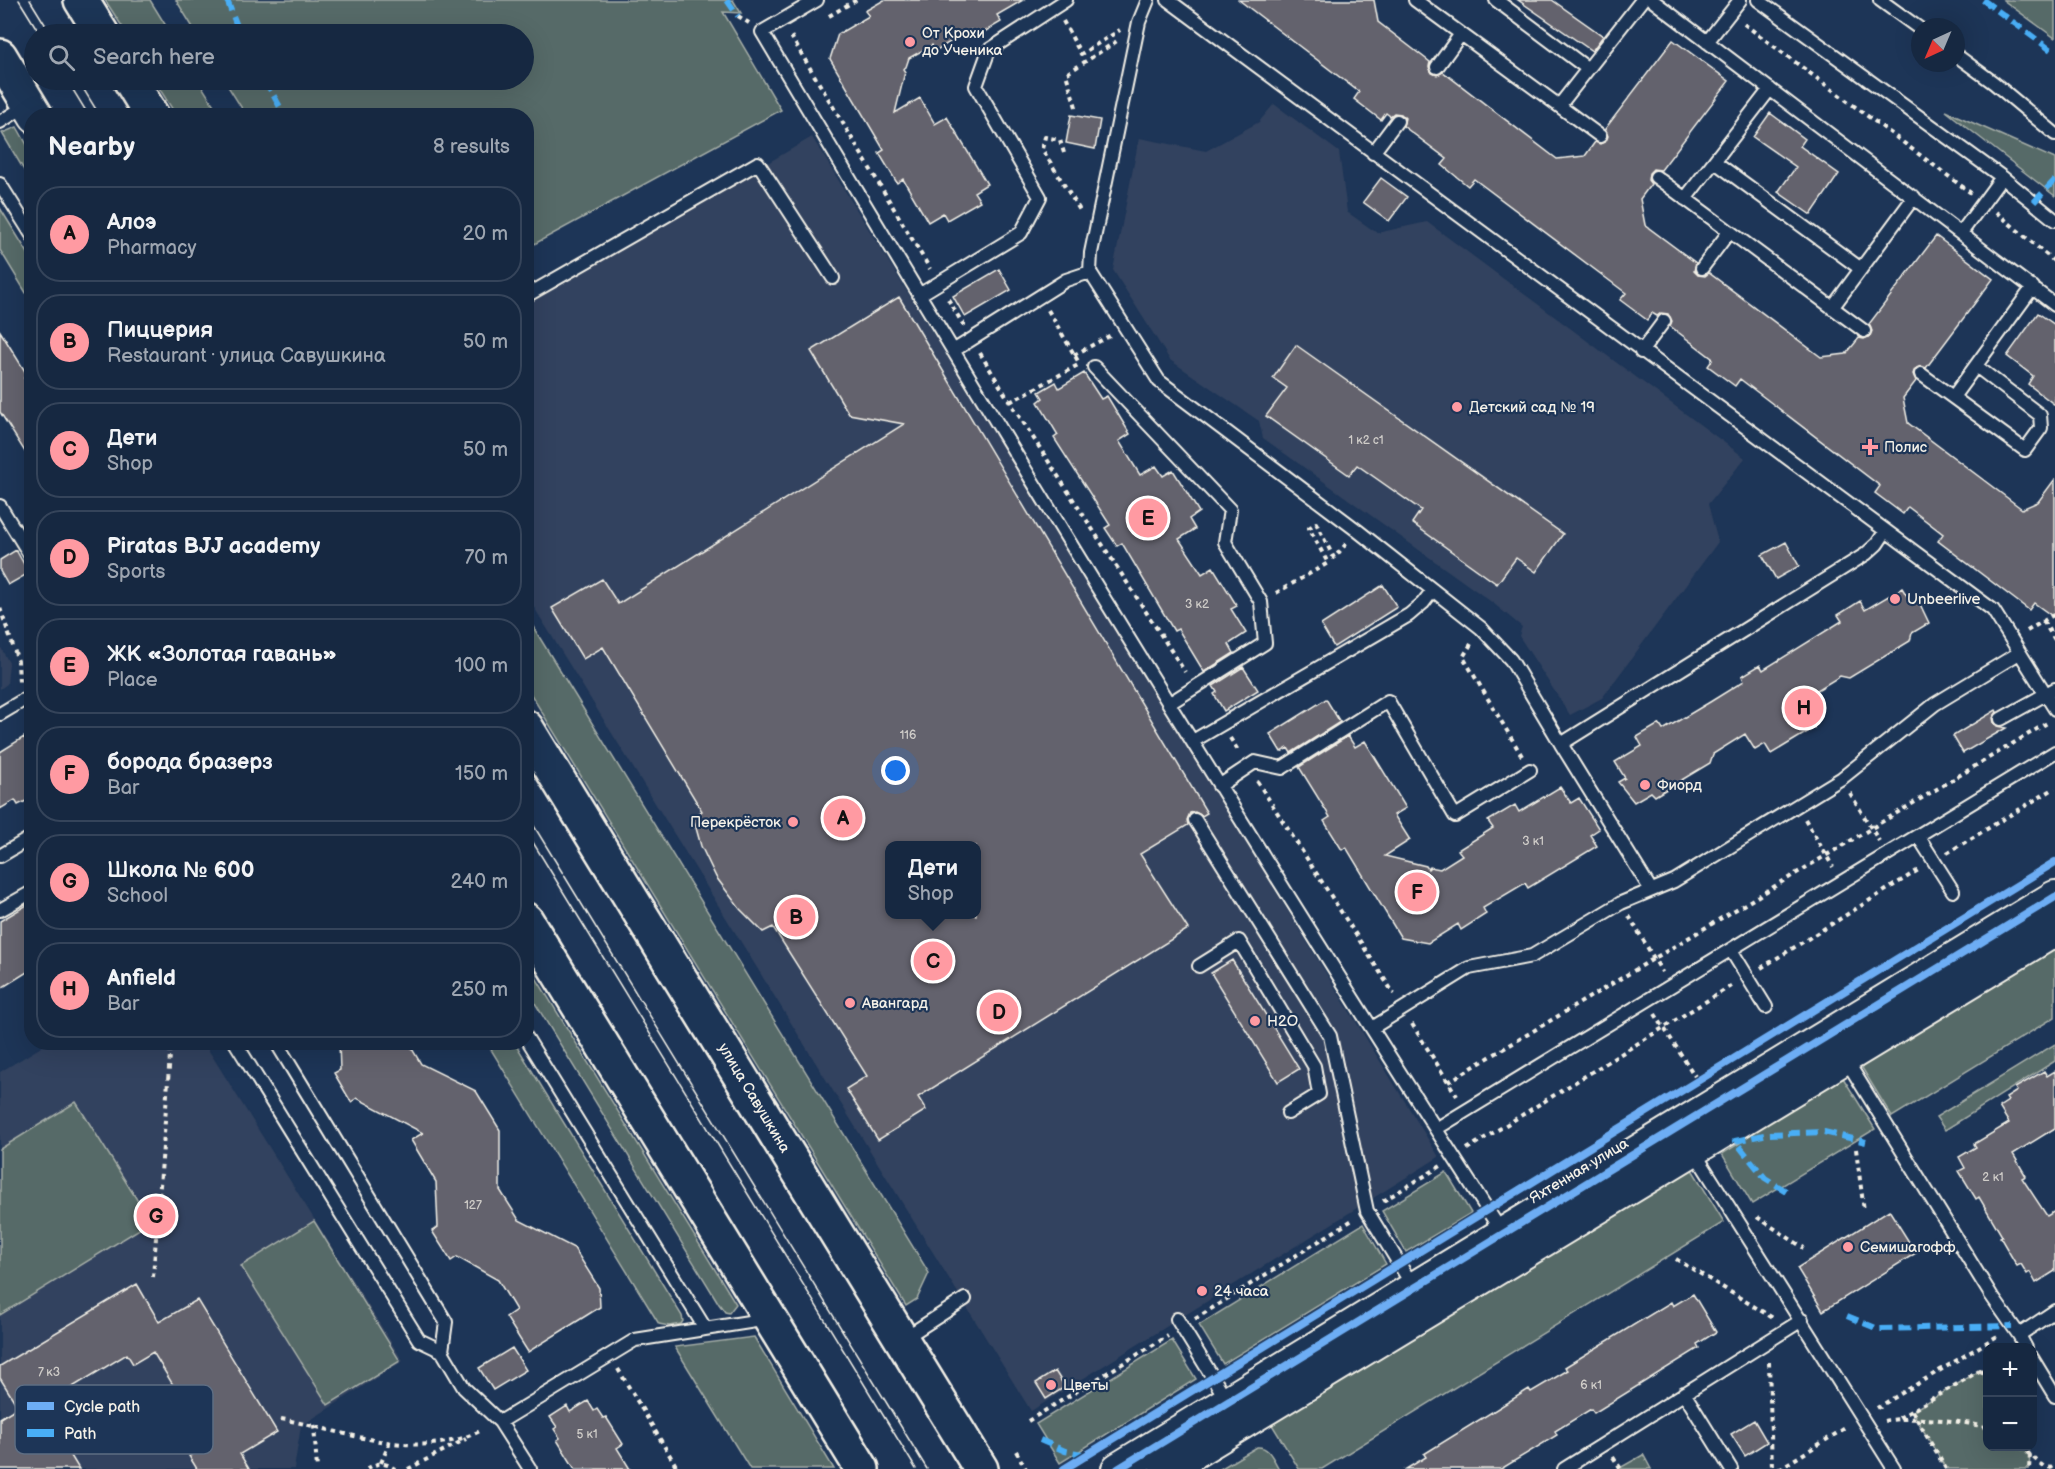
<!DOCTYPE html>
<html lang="en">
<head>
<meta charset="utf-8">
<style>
  body { margin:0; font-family:"Balsamiq Sans",sans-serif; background:#1f3048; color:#f1f3f6 }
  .controls { position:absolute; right:18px; bottom:18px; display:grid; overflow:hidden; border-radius:12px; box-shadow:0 6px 24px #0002 }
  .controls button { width:54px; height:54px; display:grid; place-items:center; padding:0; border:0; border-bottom:2px solid #35445a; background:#162841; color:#f1f3f6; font:30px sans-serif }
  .compass { position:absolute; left:1911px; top:18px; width:54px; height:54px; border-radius:50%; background:#162841; box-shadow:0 6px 24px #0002; rotate:224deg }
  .you { position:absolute; left:896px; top:771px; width:21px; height:21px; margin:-15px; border:4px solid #fff; border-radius:50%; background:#1a73e8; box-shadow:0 0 0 9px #1a73e833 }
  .badge { display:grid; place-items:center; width:39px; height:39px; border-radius:50%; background:#ff9aa2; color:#111; font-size:20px; font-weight:700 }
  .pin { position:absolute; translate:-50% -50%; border:3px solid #fff; box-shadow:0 2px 6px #0006 }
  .popup { position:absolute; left:885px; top:841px; width:96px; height:78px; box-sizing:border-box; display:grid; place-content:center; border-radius:12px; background:#162841; filter:drop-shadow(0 2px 4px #0005); font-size:20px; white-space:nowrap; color:#9ea6b1 }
  .popup b { font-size:22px; color:#f1f3f6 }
  .popup::after { content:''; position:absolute; left:50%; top:100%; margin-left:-12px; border:12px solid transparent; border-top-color:#162841 }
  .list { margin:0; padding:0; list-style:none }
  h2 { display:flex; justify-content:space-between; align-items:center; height:78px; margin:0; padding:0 24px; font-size:26px }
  h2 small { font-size:20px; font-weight:400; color:#9ea6b1 }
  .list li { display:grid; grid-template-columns:39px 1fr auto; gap:18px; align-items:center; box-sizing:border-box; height:96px; margin:0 12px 12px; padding:0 12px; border:2px solid #35445a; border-radius:24px }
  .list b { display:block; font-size:22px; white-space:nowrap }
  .list p { margin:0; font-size:20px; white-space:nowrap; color:#9ea6b1 }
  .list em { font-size:20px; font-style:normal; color:#9ea6b1 }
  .icon { flex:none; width:33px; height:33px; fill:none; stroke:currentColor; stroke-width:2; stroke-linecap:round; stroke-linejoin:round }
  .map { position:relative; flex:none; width:2055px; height:1469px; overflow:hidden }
  .search { position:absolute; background:#162841; box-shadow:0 6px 24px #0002; left:24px; top:24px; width:510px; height:66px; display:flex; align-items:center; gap:15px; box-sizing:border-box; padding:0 21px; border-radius:33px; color:#9ea6b1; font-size:22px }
  .panel { position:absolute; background:#162841; box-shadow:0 6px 24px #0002; left:24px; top:108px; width:510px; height:942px; border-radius:24px }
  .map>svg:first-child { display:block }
  .built { fill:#32425e; fill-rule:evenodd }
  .green { fill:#576b67; stroke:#a6aea8; stroke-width:1.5 }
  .building { fill:#63626d; stroke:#f4f1e8; stroke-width:1.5; fill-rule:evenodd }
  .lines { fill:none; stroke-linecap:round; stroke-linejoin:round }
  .service-casing { stroke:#f4f1e8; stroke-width:16 }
  .tertiary-casing { stroke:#f4f1e8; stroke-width:36 }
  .secondary-casing { stroke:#f4f1e8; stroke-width:38 }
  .path { stroke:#f4f1e8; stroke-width:4; stroke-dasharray:4.5 4.5; stroke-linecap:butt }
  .service { stroke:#1d3557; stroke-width:12 }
  .tertiary { stroke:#1d3557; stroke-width:32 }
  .secondary { stroke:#1d3557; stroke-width:33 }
  .tram { stroke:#f4f1e8; stroke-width:1.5 }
  .quiet { stroke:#49aef6; stroke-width:6; stroke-dasharray:12 6; stroke-linecap:butt }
  .cycleway-casing { stroke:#1d3557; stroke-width:11 }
  .cycleway { stroke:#6dadf4; stroke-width:8 }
  .poi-dot { fill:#ff9aa2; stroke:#1d3557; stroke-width:2 }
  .labels { text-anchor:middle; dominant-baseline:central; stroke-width:4.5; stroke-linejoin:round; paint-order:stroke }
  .number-label { font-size:12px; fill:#d0cdc9 }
  .poi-label { font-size:15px; fill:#f4f1e8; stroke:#1d3557; text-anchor:start }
  .street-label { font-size:15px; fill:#f4f1e8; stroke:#1d3557 }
  .key { fill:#1d3557; stroke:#5e6d82; stroke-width:1.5 }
  .key-label { font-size:16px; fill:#f4f1e8 }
</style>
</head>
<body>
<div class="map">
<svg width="2055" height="1469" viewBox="0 0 2055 1469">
  <rect width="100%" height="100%" fill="#1d3557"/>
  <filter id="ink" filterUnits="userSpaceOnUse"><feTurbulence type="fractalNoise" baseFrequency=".0167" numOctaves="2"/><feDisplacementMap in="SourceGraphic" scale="12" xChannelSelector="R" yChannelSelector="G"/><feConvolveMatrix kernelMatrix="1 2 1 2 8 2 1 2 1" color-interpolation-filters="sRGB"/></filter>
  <g filter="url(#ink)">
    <path class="built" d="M1274 104 1339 152 1347 212 1377 233 1427 222 1745 458 1708 504 1718 542 1602 698 1570 715 1519 636 1522 627 1493 603 1263 438 1259 421 1170 360 1113 270 1139 138 1206 151 1259 122Z
      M812 137 1439 1157 1031 1411 527 596V305ZM890 846H976V914H890Z
      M0 646 9 663 7 684 0 689Z
      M48 1043H204L403 1361 301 1426 294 1469H0V1072Z"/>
    <path class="green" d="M105 0H150L171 34H127Z
      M176 0H733L741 13 723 12 781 110 527 248 526 116 246 115 224 80H524V34H197Z
      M2003 0H2055V38Z
      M154 80H198L220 115H176Z
      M1946 111 2055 159V196Z
      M17 127 31 152V182L2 133Z
      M0 208 31 258V301L0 250Z
      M527 617 929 1273 917 1299 906 1306 527 688Z
      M2055 943V1017L1892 1117 1859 1063Z
      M527 963 736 1304 729 1313 725 1312 719 1304 527 990Z
      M487 1043H515L682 1316 683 1321 681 1324 669 1326 659 1324Z
      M2055 1044V1061L1945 1130 1936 1117Z
      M1840 1073 1875 1129 1752 1204 1722 1154 1743 1141 1739 1136Z
      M76 1102 151 1222 0 1315V1149Z
      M1690 1166 1724 1222 1322 1469H1299L1271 1423Z
      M1446 1172 1471 1213 1406 1252 1382 1211Z
      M314 1221 400 1361 328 1405 241 1266Z
      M1363 1224 1386 1264 1223 1364 1199 1325Z
      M754 1337 834 1469H750L675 1347Z
      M1172 1340 1196 1379 1060 1463 1036 1424Z
      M1981 1370 1987 1382 1988 1446 2026 1447 2030 1454 2029 1469H1946L1912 1411Z
      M1257 1447C1269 1446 1273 1459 1279 1469H1220Z
      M1643 1454 1651 1469H1618L1643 1455Z"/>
    <path class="building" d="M884 0H1023L997 15 1001 22 974 38 970 30 935 51 932 45 909 58 906 67 903 69 905 72 895 113 920 98 935 124 947 117 987 184 974 192 980 201 947 220 943 213 928 222 903 179 897 183 879 153 884 150 830 59 838 34 869 16 865 11Z
      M1239 0H1374L1378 22 1430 62 1429 67 1432 73 1437 75 1443 72 1557 159 1585 156 1595 142 1600 144 1606 141 1608 136 1605 129 1673 40 1729 81 1661 170 1653 169 1649 173 1648 180 1651 184 1640 199 1645 225 1696 263 1694 271 1698 275 1705 276 1709 273 1821 357 1846 354 1859 338 1864 339 1870 336 1872 331 1869 324 1936 236 1993 279 1926 368 1921 366 1915 369 1913 374 1916 381 1903 398 1908 423 2022 509 2038 502 2055 479V618L2034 603 2029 610 1938 541 1943 534 1908 507 1903 514 1875 493 1880 486 1740 379 1735 386 1708 366 1713 359 1670 326 1672 321 1668 314 1661 313 1657 316 1652 313 1647 320 1620 300 1626 293 1474 179 1468 186 1442 165 1447 159 1403 126 1405 118 1401 114 1394 113 1390 116 1386 113 1381 120 1354 99 1359 92Z
      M1518 0H1552L1603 36 1592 51Z
      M1770 113 1805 139 1800 146 1839 174 1811 215 1778 192 1796 167 1753 137Z
      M1071 115 1100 120 1095 149 1066 143Z
      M1381 178 1407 197 1389 221 1363 202Z
      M999 269 1011 290 965 317 953 296Z
      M899 297 1207 813 1202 816 1195 812 1190 813 1187 820 1188 825 1140 854 1188 929 918 1097 926 1110 878 1140 846 1089 867 1076 773 927 763 932 740 909 716 877 701 846 693 817 702 811 603 647 583 659 552 608 602 579 618 604 904 424 849 414 811 351ZM890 846H976V915H890Z
      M2038 313 2055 325V405L2028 384 2033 376 2007 356Z
      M0 331 28 376 24 378 32 391V463L0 412Z
      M1296 345 1563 534 1536 572 1516 558 1497 584 1412 523 1421 510 1357 465 1349 475 1266 416 1287 388 1273 378Z
      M1084 373 1101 399 1107 396 1130 434 1119 441 1140 475 1156 466 1163 476 1173 470 1199 512 1189 519 1195 529 1179 539 1202 574 1213 567 1237 606 1231 609 1246 633 1229 644 1234 653 1204 672 1178 629 1174 631 1122 543 1117 546 1105 528 1110 525 1054 438 1058 435 1038 402 1043 398 1039 392 1056 382 1059 388Z
      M1786 542 1799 566 1776 579 1762 555Z
      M16 550 29 573 8 585 0 571V560Z
      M1383 585 1397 607 1334 647 1321 625Z
      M1902 588 1912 604 1918 600 1929 623 1912 633 1910 641 1849 678 1840 676 1809 695 1818 711 1807 718 1814 728 1771 754 1765 744 1755 750 1745 734 1713 754 1710 763 1655 796 1651 792 1634 802 1618 782 1625 778 1615 762 1642 746 1637 737 1659 724 1663 730 1710 702 1744 681 1742 676 1760 665 1763 670 1842 621 1838 615 1860 601 1865 610Z
      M1243 667 1258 690 1224 711 1214 694 1217 692 1213 686Z
      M1326 699 1340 722 1291 753 1288 748 1281 752 1270 734Z
      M1996 710 1997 712 1993 718 1994 723 1997 726 2006 728 1963 753 1953 736Z
      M1348 736 1355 747 1365 741 1406 808 1394 815 1410 840 1385 856 1426 866 1428 869 1430 867 1440 869 1462 855 1458 850 1493 828 1488 821 1515 805 1519 812 1560 787 1571 803 1579 798 1599 829 1590 835 1597 846 1528 888 1525 883 1483 908 1486 914 1461 930 1458 924 1428 943 1401 938 1346 847 1342 850 1324 821 1330 817 1299 767Z
      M24 737 32 750V798L18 805 15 800 0 809V752Z
      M32 902V969L0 989V921Z
      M1232 960 1299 1069 1278 1082 1211 973Z
      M339 1042H408L421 1064 476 1091 500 1130V1190L519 1220 574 1248 599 1288 600 1307 528 1352 506 1317 516 1310 498 1280 457 1257 451 1261 432 1231 438 1227 436 1182 411 1140 423 1133 357 1098 351 1102 334 1073 340 1070Z
      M2044 1071 2047 1076 2055 1071V1128L2013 1154 2026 1176 2022 1178 2047 1216 2055 1211V1271L2036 1283 2030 1272 2027 1274 2021 1264 2017 1266 2000 1237 2002 1236 1979 1197 1976 1199 1959 1171 1965 1168 1959 1157 1976 1147 1974 1144 2009 1123 1999 1107 2008 1101 2006 1098 2017 1091 2015 1088Z
      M1889 1210 1916 1253 1823 1311 1797 1268Z
      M137 1284 159 1322 197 1300 277 1432 240 1454 249 1469H197L189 1456 209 1444 153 1352 133 1364 127 1354 61 1394 68 1404 47 1416 79 1469H0V1418L18 1407 0 1378V1366Z
      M1693 1294 1716 1332 1697 1344 1699 1348 1594 1413 1591 1409 1555 1431 1557 1435 1501 1469H1406L1426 1457 1424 1454 1529 1389 1531 1392 1568 1370 1565 1367 1671 1302 1673 1306Z
      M512 1348 526 1370 493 1390 479 1368Z
      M1055 1371 1065 1387 1046 1399 1036 1383Z
      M588 1401 594 1411 597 1409 603 1418 606 1417 623 1444 617 1448 630 1469H575L557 1440 560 1438 554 1429 557 1427 550 1417 567 1406 570 1412Z
      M1754 1420 1767 1442 1745 1456 1731 1434Z"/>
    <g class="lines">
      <g class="service-casing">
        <path id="service" d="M817 0 762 32C1003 437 1248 838 1503 1234
          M1168 0 1993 610 2055 709
          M1415 0 1600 136
          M1496 0 1588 69
          M1652 0 2055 305
          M1758 0 2002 177 2055 220
          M1880 0 1920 29
          M1707 42 1740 0
          M1956 55 1994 83 2055 134
          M1437 67 1461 34
          M1559 106 1642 0
          M0 122 27 105
          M1373 153 1397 121
          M1715 162 1861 269
          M1656 177 1864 331
          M0 184 32 235
          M1685 199 1770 89
          M1961 233 2002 177
          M1702 268 1729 232
          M1090 272 1091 253 1139 22 1148 0
          M919 295 1021 233 1040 197 976 86 989 50 1066 0
          M526 296 758 163 833 278
          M1832 308 1914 197
          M953 351 1066 280 1090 272 1159 381 1358 531 1481 628 1511 660 1561 744 1866 554 1877 544 1885 532
          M1641 352 1664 321
          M1094 367 1230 510 1225 542 1261 602 1265 643 1170 703
          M1921 374 2025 450 2041 428 2040 415 1976 366
          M1953 397 2033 287
          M0 506 32 558
          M0 714 32 695
          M2001 719 2055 689
          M1193 741 1409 615 1423 603 1433 590
          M1561 744 1651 890
          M1219 786 1255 762 1282 768 1388 701 1455 816 1530 770
          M1195 820 1330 1036 1367 1211 1414 1288
          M1918 836 1953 891
          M0 856 32 837
          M0 910 32 892
          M1731 950 1766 1007
          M1199 966 1239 941 1314 1066 1319 1094 1288 1113
          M1372 1028 1469 968 1532 956 1621 903 1674 881 1842 778 1935 704 2019 653
          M526 1037 705 1328
          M235 1042 419 1340 442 1351
          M276 1042 446 1322 442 1351 464 1388 500 1422 530 1469
          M1845 1058 1991 1295 2019 1335 2055 1311
          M1436 1129 2055 752
          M1693 1150 1894 1469
          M1177 1319 1228 1402
          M2019 1335 2026 1348
          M903 1339 965 1299
          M2032 1358 2055 1396
          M1684 1393 1731 1469
          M500 1422 635 1340 768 1319
          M1564 1469 1802 1320"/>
      </g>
      <g class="tertiary-casing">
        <path id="tertiary" d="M1118 1469 2055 897
          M1166 1469 2055 930"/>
      </g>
      <g class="secondary-casing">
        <path id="secondary" d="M81 0 102 34
          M0 56 36 116
          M130 80 152 116
          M526 727 981 1469
          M526 920 862 1469"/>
      </g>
      <path class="path" d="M738 16 749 23
        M829 16 856 0
        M1063 21 1081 54 1120 30
        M1744 24 1971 193
        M794 37 792 38 930 269
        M1076 107 1066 74 1117 41
        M1064 153 1060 140 1045 137 1042 149 1081 212
        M1996 212 2055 262
        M948 299 964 326
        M1048 310 1078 361
        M980 353 1010 402 1185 672
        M1074 355 1111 335
        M1010 402 1078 365
        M1276 593 1328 563 1309 528 1316 523 1334 558 1347 543
        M0 608 18 661 19 682
        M2043 621 2055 640
        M2027 631 2055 614
        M1471 644 1463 657 1522 756
        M1230 738 1239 752
        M1257 781 1394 994
        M1850 793 1879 841
        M1805 819 1833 867
        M1947 853 2055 788
        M1629 916 1662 972
        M1761 968 1920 869
        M1655 1014 1698 1081
        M1412 1024 1457 1096
        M1448 1082 2047 723
        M1467 1149 1734 984
        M1856 1149 1864 1211
        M1383 1201 1441 1166
        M1757 1217 1804 1248
        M1676 1259 1773 1318
        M153 1277 171 1042
        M1195 1319 1354 1219
        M1769 1362 1772 1469
        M618 1369 678 1469
        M1981 1370 1988 1382
        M1877 1408 1999 1335
        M1912 1411 1946 1469
        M1899 1418 1988 1366
        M281 1419C346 1431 418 1463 482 1430
        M1028 1421 1168 1336
        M1884 1421C1910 1416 1963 1420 1988 1428
        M314 1425 317 1469
        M2020 1446 2044 1467 2055 1468
        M2026 1446 2030 1454 2029 1469
        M1016 1451 1026 1469
        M1613 1457 1621 1469
        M381 1463 389 1444
        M367 1469C377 1462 385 1462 395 1469
        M408 1469 466 1439
        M1779 1469 1847 1427"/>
      <use href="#service" class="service"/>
      <use href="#tertiary" class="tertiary"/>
      <use href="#secondary" class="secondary"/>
      <path class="tram" d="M19 0 40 34
        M30 0 51 34
        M67 80 89 116
        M78 80 100 116
        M526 813 927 1469
        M526 831 916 1469"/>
      <path class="quiet" d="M227 0 240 34
        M727 0 738 16
        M1983 0 2055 53
        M265 80 285 116
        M2034 202 2055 180
        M1786 1191 1765 1178 1735 1141 1768 1134 1824 1132 1866 1142
        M1847 1316 1878 1329 2012 1326
        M1040 1440 1065 1451 1088 1455"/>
      <g class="cycleway-casing">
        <path id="cycleway" d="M1064 1469 2055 862
          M1118 1469 2055 897"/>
      </g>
      <use href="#cycleway" class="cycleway"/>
    </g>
  </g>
  <g class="poi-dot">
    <circle cx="910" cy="42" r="6"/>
    <circle cx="1457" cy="407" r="6"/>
    <path d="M1867 438h6v6h6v6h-6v6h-6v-6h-6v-6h6z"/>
    <circle cx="1895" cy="599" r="6"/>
    <circle cx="1645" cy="785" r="6"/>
    <circle cx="793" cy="822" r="6"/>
    <circle cx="850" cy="1003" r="6"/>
    <circle cx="1255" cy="1021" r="6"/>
    <circle cx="1848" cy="1247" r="6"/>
    <circle cx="1202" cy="1291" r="6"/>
    <circle cx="1051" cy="1385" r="6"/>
  </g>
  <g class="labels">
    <g class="number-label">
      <text x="1366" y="440">1 к2 с1</text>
      <text x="1197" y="604">3 к2</text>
      <text x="908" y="735">116</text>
      <text x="1533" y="841">3 к1</text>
      <text x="1993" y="1177">2 к1</text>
      <text x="473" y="1205">127</text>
      <text x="49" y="1372">7 к3</text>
      <text x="1591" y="1385">6 к1</text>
      <text x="587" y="1434">5 к1</text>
    </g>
    <g class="poi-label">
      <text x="922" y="33">От Крохи<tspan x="922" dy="17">до Ученика</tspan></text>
      <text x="1469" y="407">Детский сад № 19</text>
      <text x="1884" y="447">Полис</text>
      <text x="1907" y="599">Unbeerlive</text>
      <text x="1657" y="785">Фиорд</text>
      <text x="781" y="822" text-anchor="end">Перекрёсток</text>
      <text x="862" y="1003">Авангард</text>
      <text x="1267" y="1021">H2O</text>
      <text x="1860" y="1247">Семишагофф</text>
      <text x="1214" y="1291">24 часа</text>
      <text x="1063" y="1385">Цветы</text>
    </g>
    <g class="street-label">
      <text transform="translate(754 1098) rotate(59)">улица Савушкина</text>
      <text transform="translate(1579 1171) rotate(-31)">Яхтенная улица</text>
    </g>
  </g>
  <rect x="15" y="1385" width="198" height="69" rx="9" class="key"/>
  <rect x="27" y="1402" width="27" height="8" fill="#6dadf4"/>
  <rect x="27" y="1429" width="27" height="8" fill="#49aef6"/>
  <g class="key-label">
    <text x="64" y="1412">Cycle path</text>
    <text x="64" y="1439">Path</text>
  </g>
</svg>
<div class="controls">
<button>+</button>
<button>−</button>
</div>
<svg class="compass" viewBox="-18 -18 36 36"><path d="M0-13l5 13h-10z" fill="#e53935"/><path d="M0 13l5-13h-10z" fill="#9ea6b1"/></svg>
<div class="you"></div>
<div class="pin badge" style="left:843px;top:818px">A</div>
<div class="pin badge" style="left:796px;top:917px">B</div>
<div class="pin badge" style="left:933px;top:961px">C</div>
<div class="popup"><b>Дети</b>Shop</div>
<div class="pin badge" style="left:999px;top:1012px">D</div>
<div class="pin badge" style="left:1148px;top:518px">E</div>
<div class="pin badge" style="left:1417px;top:892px">F</div>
<div class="pin badge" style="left:156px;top:1216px">G</div>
<div class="pin badge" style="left:1804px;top:708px">H</div>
<div class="search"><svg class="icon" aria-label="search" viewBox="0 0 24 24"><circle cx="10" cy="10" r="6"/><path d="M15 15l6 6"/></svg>Search here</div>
<section class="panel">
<h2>Nearby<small>8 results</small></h2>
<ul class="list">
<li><span class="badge">A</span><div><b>Алоэ</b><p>Pharmacy</p></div><em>20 m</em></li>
<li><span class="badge">B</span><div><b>Пиццерия</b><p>Restaurant · улица Савушкина</p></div><em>50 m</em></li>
<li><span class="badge">C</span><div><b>Дети</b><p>Shop</p></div><em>50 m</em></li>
<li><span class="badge">D</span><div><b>Piratas BJJ academy</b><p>Sports</p></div><em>70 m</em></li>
<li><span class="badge">E</span><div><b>ЖК «Золотая гавань»</b><p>Place</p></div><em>100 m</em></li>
<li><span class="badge">F</span><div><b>борода бразерз</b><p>Bar</p></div><em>150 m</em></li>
<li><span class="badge">G</span><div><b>Школа № 600</b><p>School</p></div><em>240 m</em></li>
<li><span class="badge">H</span><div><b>Anfield</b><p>Bar</p></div><em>250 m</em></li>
</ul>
</section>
</div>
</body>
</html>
